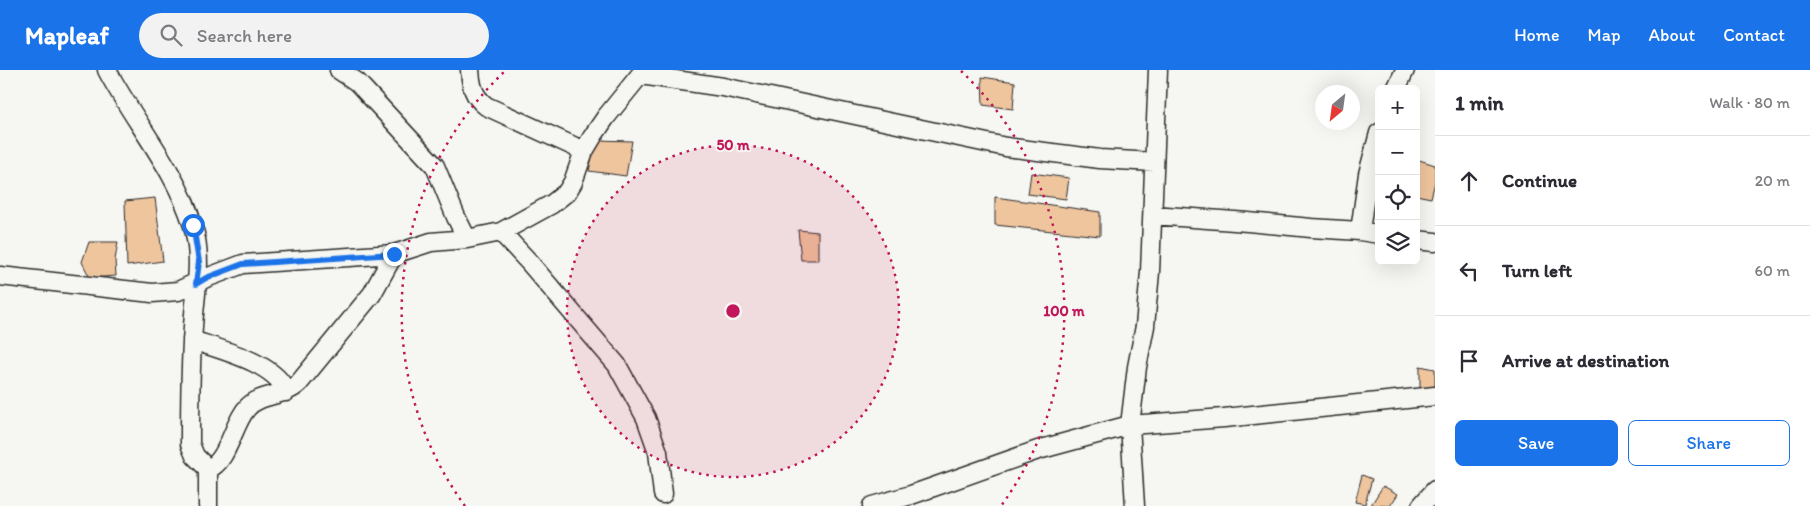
<!DOCTYPE html>
<html lang="en">
<head>
<meta charset="utf-8">
<style>
  body { margin:0; font-family:Itim,sans-serif; background:#f2f2f3; color:#2b2b33 }
  .controls { position:absolute; right:15px; top:15px; display:grid; overflow:hidden; border-radius:8px; box-shadow:0 5px 20px #0002 }
  .controls button { width:45px; height:45px; display:grid; place-items:center; padding:0; border:0; border-bottom:1px solid #e1e1e2; background:#fff; color:#2b2b33; font:25px sans-serif }
  .compass { position:absolute; left:1315px; top:15px; width:45px; height:45px; border-radius:50%; background:#fff; box-shadow:0 5px 20px #0002; rotate:209deg }
  .stop { position:absolute; width:15px; height:15px; margin:-11px; border:4px solid #1a73e8; border-radius:50%; background:#fff }
  .stop.end { background:#1a73e8; border-color:#fff; box-shadow:0 1px 5px #0008 }
  .list { margin:0; padding:0; list-style:none }
  h2 { display:flex; justify-content:space-between; align-items:center; height:65px; margin:0; padding:0 20px; font-size:21px }
  h2 small { font-size:16px; font-weight:400; color:#7c7c81 }
  .list li { display:grid; grid-template-columns:32px 1fr auto; gap:15px; align-items:center; box-sizing:border-box; height:90px; padding:0 20px; border-top:1px solid #e1e1e2 }
  .list b { display:block; font-size:19px; white-space:nowrap }
  .list em { font-size:16px; font-style:normal; color:#7c7c81 }
  .actions { display:flex; gap:10px; padding:15px 20px }
  .actions a { flex:1; padding:11px 0; border:1px solid #1a73e8; border-radius:8px; text-align:center; font-size:18px; color:#1a73e8 }
  .actions .main { background:#1a73e8; color:#fff }
  .icon { flex:none; width:28px; height:28px; fill:none; stroke:currentColor; stroke-width:2; stroke-linecap:round; stroke-linejoin:round }
  .map { position:relative; flex:none; width:1435px; height:436px; overflow:hidden }
  header { display:flex; align-items:center; gap:30px; box-sizing:border-box; height:70px; padding:0 25px; background:#1a73e8; color:#fff }
  header strong { font-size:24px }
  nav { display:flex; gap:28px; margin-inline-start:auto; font-size:18px }
  .search { width:350px; height:45px; background:#f2f2f3; display:flex; align-items:center; gap:12px; box-sizing:border-box; padding:0 18px; border-radius:28px; color:#7c7c81; font-size:19px }
  main { display:flex }
  aside { flex:1; background:#fff }
  .map>svg:first-child { display:block }
  .building { fill:#efc59e; stroke:#2b2b2b }
  .lines { fill:none; stroke-linecap:round; stroke-linejoin:round }
  .minor-casing { stroke:#2b2b2b; stroke-width:21 }
  .minor { stroke:#f6f6f2; stroke-width:18 }
  .route { stroke:#1a73e8; stroke-width:6 }
  .ring { fill:none; stroke:#c2185b; stroke-width:2.5; stroke-dasharray:2.5 5 }
  .centre { fill:#c2185b; stroke:#f6f6f2; stroke-width:2.5 }
  .ring-label { font-size:15px; text-anchor:middle; font-weight:bold; fill:#c2185b; stroke:#f6f6f2; stroke-width:4; stroke-linejoin:round; paint-order:stroke }
</style>
</head>
<body>
<header>
<strong>Mapleaf</strong>
<div class="search"><svg class="icon" aria-label="search" viewBox="0 0 24 24"><circle cx="10" cy="10" r="6"/><path d="M15 15l6 6"/></svg>Search here</div>
<nav><a>Home</a><a>Map</a><a>About</a><a>Contact</a></nav>
</header>
<main>
<div class="map">
<svg width="1435" height="436" viewBox="0 0 1435 436">
  <rect width="100%" height="100%" fill="#f6f6f2"/>
  <filter id="ink" filterUnits="userSpaceOnUse"><feTurbulence type="fractalNoise" baseFrequency=".02" numOctaves="2"/><feDisplacementMap in="SourceGraphic" scale="10" xChannelSelector="R" yChannelSelector="G"/><feConvolveMatrix kernelMatrix="1 2 1 2 8 2 1 2 1" color-interpolation-filters="sRGB"/></filter>
  <g filter="url(#ink)">
    <path class="building" d="M982 7 1015 12 1013 39 983 35Z
      M595 70 632 71 626 106 589 101Z
      M1416 89 1435 95V112L1431 128 1416 125Z
      M1031 103 1069 108 1066 129 1028 124Z
      M995 127 1100 142V166L995 155Z
      M155 128 163 191 127 196 125 131Z
      M798 160 818 162V190H801Z
      M89 172H118L115 190 116 206 90 208 82 192Z
      M1420 296 1435 299V320H1420Z
      M1362 405 1372 409 1365 434 1355 432Z
      M1383 416 1398 424 1390 436 1371 435Z"/>
    <g class="lines">
      <g class="minor-casing">
        <path id="minor" d="M107 0C134 52 176 99 193 156 203 189 195 223 193 257 190 296 190 335 190 374L195 386 208 399V436
          M339 0 357 12 435 96 456 147 467 169
          M470 0C471 15 473 26 486 36L584 81
          M641 5 723 17 775 28 1006 77 1100 89 1154 92
          M1396 19 1405 0
          M1153 145 1248 152 1311 158 1360 161 1379 164
          M1360 161 1368 104 1379 63
          M501 162 528 191 617 295 646 348 658 382 663 424
          M1416 170 1435 172
          M0 206 152 223 178 221 206 208 243 194 394 184 431 172 467 169 501 162 552 134 567 122 573 112 584 81 593 66 606 47 644 0
          M192 270C218 279 277 293 286 322
          M208 399C228 392 233 353 247 338 260 323 285 327 299 313L372 224 394 184
          M872 436 911 425 1038 380 1130 355 1224 348 1435 326
          M1135 436 1130 355 1137 297 1145 256 1150 202 1158 0
          M1421 436 1435 420"/>
      </g>
      <use href="#minor" class="minor"/>
    </g>
  </g>
  <g class="lines" filter="url(#ink)">
    <path class="route" d="M193 155 199 192 196 214 206 208 243 194 394 184"/>
  </g>
  <circle cx="733" cy="241" r="166" fill="#c2185b" fill-opacity=".12"/>
  <g class="ring">
    <circle cx="733" cy="241" r="166"/>
    <path d="M465 436A331 331 0 0 1 505 1M961 1A331 331 0 0 1 1001 436"/>
  </g>
  <circle cx="733" cy="241" r="8" class="centre"/>
  <g class="ring-label">
    <text x="733" y="80">50 m</text>
    <text x="1064" y="246">100 m</text>
  </g>
</svg>
<div class="controls">
<button>+</button>
<button>−</button>
<button><svg class="icon" aria-label="locate" viewBox="0 0 24 24"><circle cx="12" cy="12" r="6"/><path d="M12 2v4M12 18v4M2 12h4M18 12h4"/></svg></button>
<button><svg class="icon" aria-label="layers" viewBox="0 0 24 24"><path d="M12 4l9 5-9 5-9-5zM3 14l9 5 9-5"/></svg></button>
</div>
<svg class="compass" viewBox="-18 -18 36 36"><path d="M0-13l5 13h-10z" fill="#e53935"/><path d="M0 13l5-13h-10z" fill="#7c7c81"/></svg>
<div class="stop" style="left:193px;top:155px"></div>
<div class="stop end" style="left:394px;top:184px"></div>
</div>
<aside>
<h2>1 min<small>Walk · 80 m</small></h2>
<ul class="list">
<li><svg class="icon" aria-label="ahead" viewBox="0 0 24 24"><path d="M12 20V5M6 11l6-6 6 6"/></svg><div><b>Continue</b></div><em>20 m</em></li>
<li><svg class="icon" aria-label="left" viewBox="0 0 24 24"><path d="M17 20v-9H6M10 6l-5 5 5 5"/></svg><div><b>Turn left</b></div><em>60 m</em></li>
<li><svg class="icon" aria-label="arrive" viewBox="0 0 24 24"><path d="M6 21V4h12l-3 4 3 4H6"/></svg><div><b>Arrive at destination</b></div></li>
</ul>
<div class="actions"><a class="main">Save</a><a>Share</a></div>
</aside>
</main>
</body>
</html>
